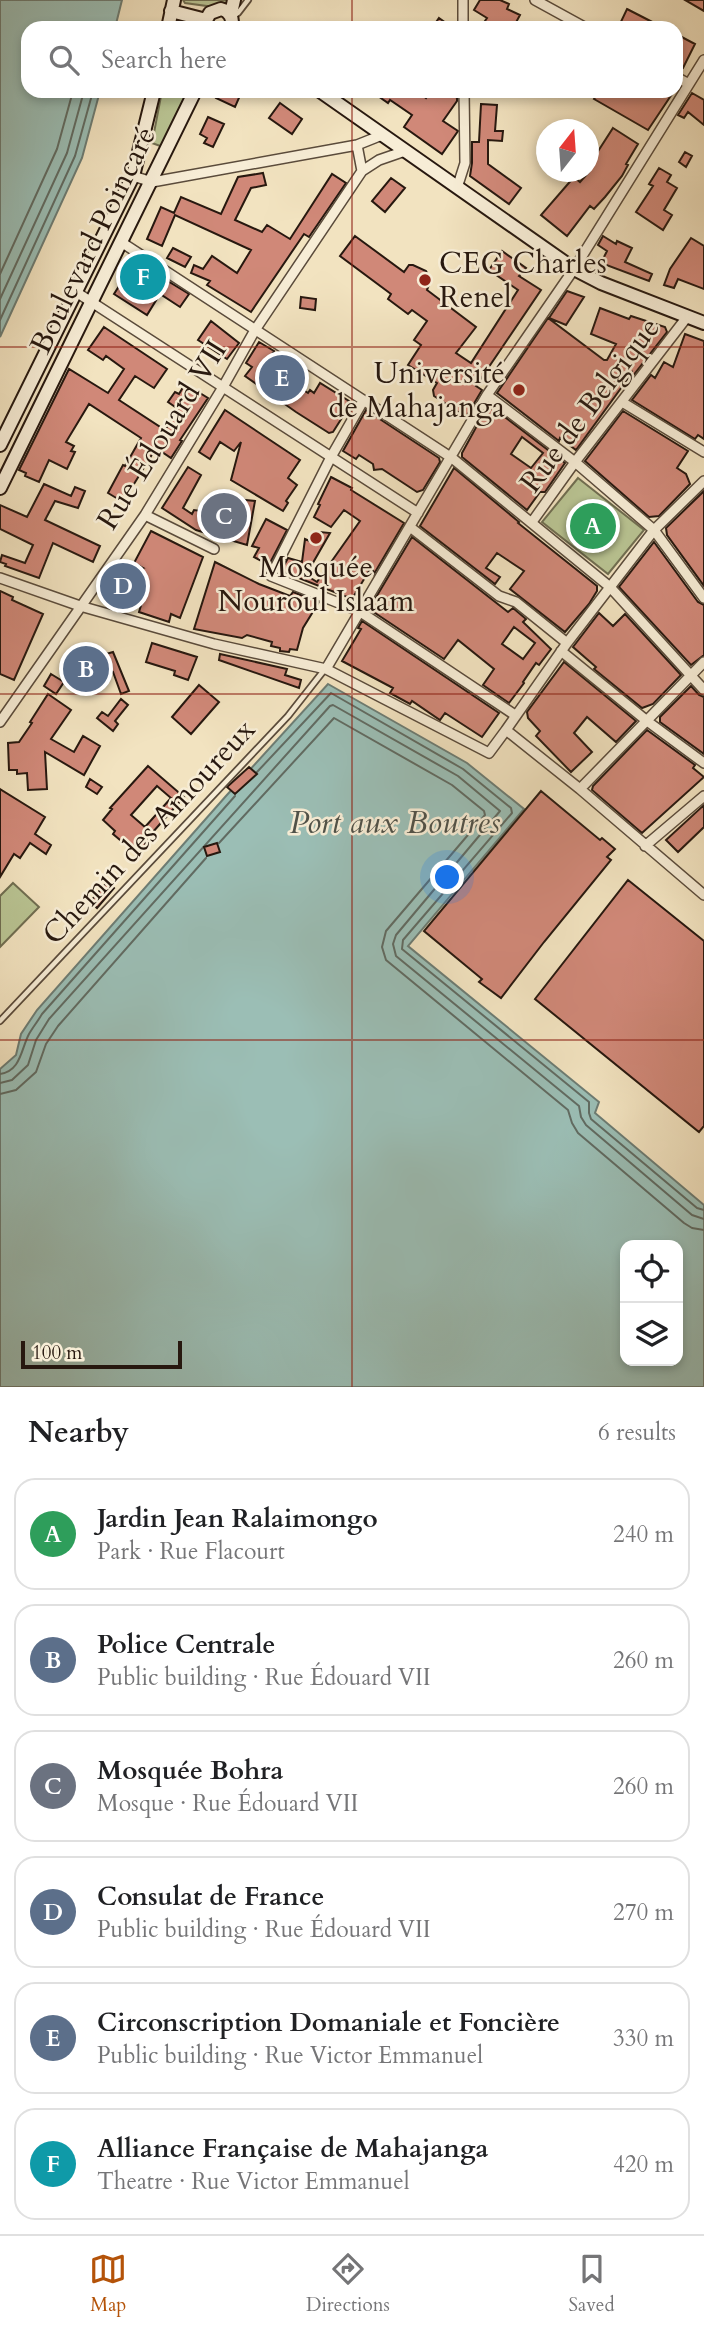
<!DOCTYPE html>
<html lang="en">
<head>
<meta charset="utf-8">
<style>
  body { margin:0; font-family:Cardo,serif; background:#f2f2f2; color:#202124 }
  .controls { position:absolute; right:21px; bottom:21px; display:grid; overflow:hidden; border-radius:14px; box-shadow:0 4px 10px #0003 }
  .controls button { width:63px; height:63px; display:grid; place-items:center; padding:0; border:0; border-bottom:2px solid #e0e0e0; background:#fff; color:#202124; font:35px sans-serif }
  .compass { position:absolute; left:536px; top:119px; width:63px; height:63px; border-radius:50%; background:#fff; box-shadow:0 4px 10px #0003; rotate:17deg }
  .scale { position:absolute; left:21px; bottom:18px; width:161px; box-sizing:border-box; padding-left:7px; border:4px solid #27180f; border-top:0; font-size:19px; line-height:24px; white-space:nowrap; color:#27180f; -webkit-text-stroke:5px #f7edd6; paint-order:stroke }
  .you { position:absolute; left:448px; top:878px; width:24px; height:24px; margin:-18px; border:5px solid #fff; border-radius:50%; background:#1a73e8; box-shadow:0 0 0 10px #1a73e833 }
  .badge { display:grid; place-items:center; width:46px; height:46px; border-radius:50%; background:#b45309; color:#fff; font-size:23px; font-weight:700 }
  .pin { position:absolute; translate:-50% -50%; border:4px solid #fff; box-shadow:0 2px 7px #0006 }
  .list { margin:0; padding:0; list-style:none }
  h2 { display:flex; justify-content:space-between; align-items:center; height:91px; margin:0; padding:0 28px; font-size:30px }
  h2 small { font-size:23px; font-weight:400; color:#757577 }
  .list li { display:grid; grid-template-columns:46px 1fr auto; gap:21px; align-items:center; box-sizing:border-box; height:112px; margin:0 14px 14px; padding:0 14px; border:2px solid #e0e0e0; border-radius:21px }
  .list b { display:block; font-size:26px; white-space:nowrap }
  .list p { margin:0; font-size:23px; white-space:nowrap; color:#757577 }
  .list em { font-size:23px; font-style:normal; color:#757577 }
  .icon { flex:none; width:38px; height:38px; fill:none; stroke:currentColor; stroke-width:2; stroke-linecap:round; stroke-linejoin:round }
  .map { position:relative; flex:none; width:704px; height:1387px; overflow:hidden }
  .search { position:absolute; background:#fff; box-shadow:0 4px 10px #0003; left:21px; right:21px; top:21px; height:77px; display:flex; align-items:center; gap:18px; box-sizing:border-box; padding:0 24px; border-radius:21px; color:#757577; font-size:26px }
  .sheet { height:847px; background:#fff }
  nav { display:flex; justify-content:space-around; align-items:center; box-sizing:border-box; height:98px; border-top:2px solid #e0e0e0; background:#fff; font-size:19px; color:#757577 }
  nav a { display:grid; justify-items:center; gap:4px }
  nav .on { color:#b45309 }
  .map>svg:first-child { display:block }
  .green { fill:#b9c493; stroke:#706e51; stroke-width:2 }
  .water { fill:#9bbeb5; stroke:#6d7c73; stroke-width:2; fill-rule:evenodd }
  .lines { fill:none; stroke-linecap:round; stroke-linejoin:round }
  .shore { stroke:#616b62; stroke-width:2 }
  .building { fill:#d08878; stroke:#27180f; stroke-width:2; fill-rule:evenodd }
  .lane-casing { stroke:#5a4b3b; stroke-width:8 }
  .street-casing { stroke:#5a4b3b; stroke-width:12 }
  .secondary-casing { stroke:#27180f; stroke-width:16 }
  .lane { stroke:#f7edd6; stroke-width:4.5 }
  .street { stroke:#f7edd6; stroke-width:9 }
  .secondary { stroke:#f7edd6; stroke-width:12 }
  .grid { fill:none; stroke:#8f2418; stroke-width:2; stroke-opacity:0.55 }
  .poi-dot { fill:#8f2418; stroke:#f7edd6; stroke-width:2.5 }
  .labels { text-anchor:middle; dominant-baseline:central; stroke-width:5; stroke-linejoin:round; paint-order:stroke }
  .street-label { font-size:30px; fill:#27180f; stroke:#f7edd6 }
  .poi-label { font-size:30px; fill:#27180f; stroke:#f7edd6; text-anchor:start }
  .water-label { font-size:32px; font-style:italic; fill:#505249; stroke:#f7edd6 }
</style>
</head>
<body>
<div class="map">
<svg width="704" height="1387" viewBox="0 0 704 1387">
  <rect width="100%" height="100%" fill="#f2e3c0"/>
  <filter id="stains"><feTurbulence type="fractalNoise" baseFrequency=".00286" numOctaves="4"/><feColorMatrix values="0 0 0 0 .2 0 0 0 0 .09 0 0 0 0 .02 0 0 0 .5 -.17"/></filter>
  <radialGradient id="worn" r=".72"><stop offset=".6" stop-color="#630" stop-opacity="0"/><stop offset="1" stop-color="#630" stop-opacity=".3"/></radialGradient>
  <path class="green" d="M183 0H229V9L185 3Z
    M162 91H190L163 147 152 143Z
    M578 478 644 530 608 574 542 522Z
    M13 883 39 907 0 947V896Z"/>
  <path class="water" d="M0 0H122L115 28H28V91H100L82 158 0 337Z
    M328 684 467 763 524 809 408 946 599 1102 595 1113 704 1205V1387H0V1069L16 1055 21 1034 37 1010 226 796ZM625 1245H678V1361H625Z"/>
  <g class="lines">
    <path class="shore" d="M0 274 57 149 73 91
      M0 299 67 153 84 91
      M0 320 75 156 93 91
      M257 772 331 693 463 769 511 808 512 813 403 940 402 949 589 1102V1113L591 1119 697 1208 704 1210
      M219 843 334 718 452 785 484 811 485 815 386 931 382 947 386 960 568 1110 572 1123 578 1133 684 1223 692 1228 704 1230
      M0 1074C21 1071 21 1049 29 1034 33 1027 38 1021 42 1014L235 796
      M0 1083 12 1080 28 1065 36 1040 49 1019 330 706 333 705 458 776 500 811 396 935 393 944 396 956 579 1106 581 1117 586 1125 692 1215 704 1219
      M0 1094 16 1090 36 1072 46 1044 58 1026 206 858"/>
  </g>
  <path class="building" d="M480 0H500L509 4 507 9 520 15 513 28H506L499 25 498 28 485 21 487 18 474 10Z
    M685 0H704V11Z
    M627 9 664 28H618Z
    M439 18 453 28H432Z
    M676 34 695 44 683 68 676 65Z
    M219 91H242L235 107 216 98Z
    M371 91H417L426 98 431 91H447L457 98V101L443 121 458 131 442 154 404 127 412 115 390 100 388 103Z
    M599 91H674L648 130 594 99Z
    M692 93 704 100V125L688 112 684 118 678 115Z
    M280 103 302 119 292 134 269 118Z
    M481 104 497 105 495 131H503L502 141 488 140V164L521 188 509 204 470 176 472 163V142H479Z
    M208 117 224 124 213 147 204 143 207 138 200 134Z
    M613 128 638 144 626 164 628 165 622 176 605 197 594 209 590 206 567 236 541 215 574 177 580 182 589 172 595 160 593 159Z
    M685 152 692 156 686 167 679 162Z
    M659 168 671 175 667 182 677 188 664 210 672 215 663 230 636 212 653 186 649 184Z
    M263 173 266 185 251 188 235 220 262 232 267 225 290 239 332 174 346 183 309 237 304 234 251 312 207 285 210 281 191 273 194 265 203 269 212 256 237 273 251 250 175 215 162 246 147 239 161 207 174 213 181 197 221 214 238 177Z
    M391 178 405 188 385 212 372 201Z
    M355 236 404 272 409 265H413L426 271 431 280 427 290 476 327 456 353 471 363 518 290 489 270 502 251 526 268 519 276 541 290 476 386 482 390 466 417 434 396 433 390 437 383 408 365 421 345 414 340 427 321 412 310 408 314 388 299 391 294 340 256Z
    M603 236 616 244 617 241 632 248 625 262 652 274 649 281 601 263 607 251 598 245Z
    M691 238 704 246V289L678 279 674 288 664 285 670 269Z
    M173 248 191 257 185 267 167 258Z
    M135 261 189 294 180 307 160 294 147 315 114 294Z
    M567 291 584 297 566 325 549 318Z
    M301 297 316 299 315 310 300 308Z
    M600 308 629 319 631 316 665 327 667 332 632 377V373L576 450 560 438 559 441 497 393 548 318 604 360H607L616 344 591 334Z
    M211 321 239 343 227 359 198 340Z
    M104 327 167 369 154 388 135 376 119 400 165 430 178 409 168 402 175 392 179 394 185 384 208 398 180 440 182 441 171 458 156 448 123 502 108 493 123 465 125 466 141 438 89 404 66 442 74 446 71 451 75 452 67 469 49 460 39 482 25 476 26 473 19 470 69 369 108 393 124 369 106 356 103 360 88 350Z
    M685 334 704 341V439L698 435 695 439 632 400 651 375 655 378 664 362 673 367Z
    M259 342 274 351 265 365 284 377 292 364 302 370 294 384 308 393 310 390 314 393 320 383 349 401 342 411 345 413 333 432 329 433 296 412 245 376 252 367 246 363Z
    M493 408 565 463 545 492H540L527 510 462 457V453L485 411ZM522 437 543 453 531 468 511 454Z
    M225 410 300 460 288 478 297 485 286 501 288 503 283 511 231 480 241 442 234 451 220 442 210 459 199 452Z
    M366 410 439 458 440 462 423 490 417 492 382 469 374 470 373 464 359 455 356 459 343 451Z
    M623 411 688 451 677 468 686 474 690 484 659 516 649 517 585 461Z
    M188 467 201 475 183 508 192 514 194 510 222 514 226 498 255 501 247 545 196 530 162 508Z
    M454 468 519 522 518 523 597 586V591L589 604 565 632 510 589 524 571 497 553 486 568 500 577 495 584 420 526Z
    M331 477 352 488 351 490 404 523 374 574 372 566 352 599 281 571 288 558 302 562 305 539 314 543 320 532 330 533 306 575 317 582 360 521 344 510 331 527 314 517 320 505 318 504Z
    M44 484 71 496 75 487 85 491 78 508 55 501 45 520 100 546 93 562 53 543 39 578 5 566 6 564 0 562 2 555 25 563 33 545 0 529V505L27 517Z
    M704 491V586L667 535 666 528Z
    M266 519 287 530 269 565 254 557 259 548 252 546Z
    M151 531 203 557 180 618 171 614 169 622 139 612 142 602 129 606 126 598 117 600 114 593 111 595 107 583 111 582 110 577 143 568 134 563Z
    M412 537 508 612 513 608 526 619 523 622 551 649 539 665 536 663 523 682 524 683 509 703 483 685 494 669 458 640 444 659 369 609ZM514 627 535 643 523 659 502 644Z
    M654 542 698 602 704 605V655L691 665 619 587Z
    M215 562 259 584 290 596 293 592 319 602 303 628 297 650 290 649 289 652 280 651V648L271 646 272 642 247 635 242 638 194 629Z
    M0 591 13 597 12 600 43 614 14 680 0 674Z
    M599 613 613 626 625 614 681 675 653 704 642 708 594 669 596 667 573 647Z
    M362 621 499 713 482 737 445 713 440 720 412 701 410 704 390 693 393 688 342 661 361 629 358 628Z
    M152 643 197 657 188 680 174 675 175 671 146 662Z
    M113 652 129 691 121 694 113 672 95 678 89 659Z
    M220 654 287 669 285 675 301 680 299 688 219 660Z
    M564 662 636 721 616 742 587 717 574 733 592 752 571 772 536 736 540 731 528 718 527 712Z
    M51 674 64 682 56 694 44 686Z
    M199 685 219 702 191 734 172 717Z
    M691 686 699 695 704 697V754L660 722V717Z
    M48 694 71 710 51 739 74 752 83 736 100 746 84 775 45 752 47 789 28 790 27 773 17 774V770H9L8 743 19 742 32 723 30 722Z
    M121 699 128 705 115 721 118 724 113 731 97 718 102 712 108 716Z
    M647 730 695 765 693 768 704 777 642 833 592 790 593 786Z
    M148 766 184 797 144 842 146 844 139 852 128 842 126 845 113 834 115 831 103 820 112 809 110 808ZM157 786 171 798 145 827 131 815Z
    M249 767 257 774 235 794 227 787Z
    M90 779 102 787 97 794 86 787Z
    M0 789 45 817 35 834 51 845 46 854 30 843 20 858 14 854 0 877Z
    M541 791 600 840 602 838 615 849 607 857 611 860 544 942 501 998 479 982 482 979 424 931Z
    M704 805V827L678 852 666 840Z
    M217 843 220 852 207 856 204 847Z
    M628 880 704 941V1126L699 1132 535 999Z
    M107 882 114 888 97 908 90 902Z"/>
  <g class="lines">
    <g class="lane-casing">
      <path id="lane" d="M232 17 238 13 248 0
        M0 1021 288 716 325 669"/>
    </g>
    <g class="street-casing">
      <path id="street" d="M463 0V28
        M535 0 586 28
        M676 77 689 84
        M357 145 362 171
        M133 176 152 182 357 145 382 135
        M457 188 465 163 464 91
        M121 242 452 458 610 587 704 690
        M76 292 418 513
        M487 395 575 462 654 530 704 598
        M363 401 331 457 271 576 359 611 515 715
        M622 402 704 452
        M145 515 214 549
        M532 522 575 462 687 317
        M410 527 499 596 516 602 567 643
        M0 578 80 606 214 644 326 669 489 753 506 730 580 789 704 895
        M561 651 647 721 704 763
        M326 669 487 395 574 269 704 60
        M0 722 145 515 223 387 255 330 362 171 379 160 405 151
        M506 730 567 643 654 530 704 481
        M580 789 704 662
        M645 846 704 796"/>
    </g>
    <g class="secondary-casing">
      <path id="secondary" d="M171 11 206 20
        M228 12 232 9 234 0
        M168 28 174 0
        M207 28 206 20 210 13 221 9C230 11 234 19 231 28
        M320 91 574 269 601 283 704 323
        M0 445 133 176 154 91
        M0 488 195 91"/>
    </g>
    <use href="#lane" class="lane"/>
    <use href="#street" class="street"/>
    <use href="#secondary" class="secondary"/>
  </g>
  <path class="grid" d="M352 0V28M352 91V1387M0 347H704M0 694H704M0 1040H704"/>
  <g class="poi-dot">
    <circle cx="425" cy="280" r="7"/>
    <circle cx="519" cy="390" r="7"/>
    <circle cx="316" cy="538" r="7"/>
  </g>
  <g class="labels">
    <g class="street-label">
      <text transform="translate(93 240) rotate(-64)">Boulevard Poincaré</text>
      <text transform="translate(590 405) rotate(-53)">Rue de Belgique</text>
      <text transform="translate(162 435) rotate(-58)">Rue Édouard VII</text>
      <text transform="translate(149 832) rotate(-47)">Chemin des Amoureux</text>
    </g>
    <g class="poi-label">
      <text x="439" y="263">CEG Charles<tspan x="439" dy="34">Renel</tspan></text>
      <text x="505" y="373" text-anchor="end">Université<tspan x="505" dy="34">de Mahajanga</tspan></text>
      <text x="316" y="567" text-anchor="middle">Mosquée<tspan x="316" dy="34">Nouroul Islaam</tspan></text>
    </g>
    <g class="water-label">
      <text x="395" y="823">Port aux Boutres</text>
    </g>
  </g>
  <rect width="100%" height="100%" filter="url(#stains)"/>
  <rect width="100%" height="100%" fill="url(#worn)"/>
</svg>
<div class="controls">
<button><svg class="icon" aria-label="locate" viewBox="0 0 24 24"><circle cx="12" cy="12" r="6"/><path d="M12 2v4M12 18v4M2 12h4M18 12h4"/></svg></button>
<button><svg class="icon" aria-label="layers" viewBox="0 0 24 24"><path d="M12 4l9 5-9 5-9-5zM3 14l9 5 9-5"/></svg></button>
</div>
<svg class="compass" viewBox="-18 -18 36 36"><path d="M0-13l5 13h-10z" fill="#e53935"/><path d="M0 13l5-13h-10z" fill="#757577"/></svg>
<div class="scale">100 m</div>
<div class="you"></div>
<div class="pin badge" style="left:593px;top:526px;background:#2e9e5b">A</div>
<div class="pin badge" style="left:86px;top:669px;background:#5c6f8a">B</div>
<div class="pin badge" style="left:224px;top:516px;background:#6b7280">C</div>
<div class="pin badge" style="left:123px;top:586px;background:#5c6f8a">D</div>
<div class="pin badge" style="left:282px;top:378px;background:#5c6f8a">E</div>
<div class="pin badge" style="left:143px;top:277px;background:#0f9aa8">F</div>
<div class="search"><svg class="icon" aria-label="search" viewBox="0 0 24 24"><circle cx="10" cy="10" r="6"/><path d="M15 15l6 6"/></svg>Search here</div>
</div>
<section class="sheet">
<h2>Nearby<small>6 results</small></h2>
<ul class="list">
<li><span class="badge" style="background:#2e9e5b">A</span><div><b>Jardin Jean Ralaimongo</b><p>Park · Rue Flacourt</p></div><em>240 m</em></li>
<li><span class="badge" style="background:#5c6f8a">B</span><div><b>Police Centrale</b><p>Public building · Rue Édouard VII</p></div><em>260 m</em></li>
<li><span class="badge" style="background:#6b7280">C</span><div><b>Mosquée Bohra</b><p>Mosque · Rue Édouard VII</p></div><em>260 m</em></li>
<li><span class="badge" style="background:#5c6f8a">D</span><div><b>Consulat de France</b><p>Public building · Rue Édouard VII</p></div><em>270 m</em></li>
<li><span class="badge" style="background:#5c6f8a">E</span><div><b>Circonscription Domaniale et Foncière</b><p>Public building · Rue Victor Emmanuel</p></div><em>330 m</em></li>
<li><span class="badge" style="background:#0f9aa8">F</span><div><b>Alliance Française de Mahajanga</b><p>Theatre · Rue Victor Emmanuel</p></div><em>420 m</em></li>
</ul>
</section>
<nav>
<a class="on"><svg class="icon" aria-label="map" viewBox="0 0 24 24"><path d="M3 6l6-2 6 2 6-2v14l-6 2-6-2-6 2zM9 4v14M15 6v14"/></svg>Map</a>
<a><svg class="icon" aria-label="directions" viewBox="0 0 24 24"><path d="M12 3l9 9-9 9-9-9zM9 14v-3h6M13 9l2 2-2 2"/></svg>Directions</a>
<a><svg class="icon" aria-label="saved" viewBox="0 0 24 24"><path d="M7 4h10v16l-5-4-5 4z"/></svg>Saved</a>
</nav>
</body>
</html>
